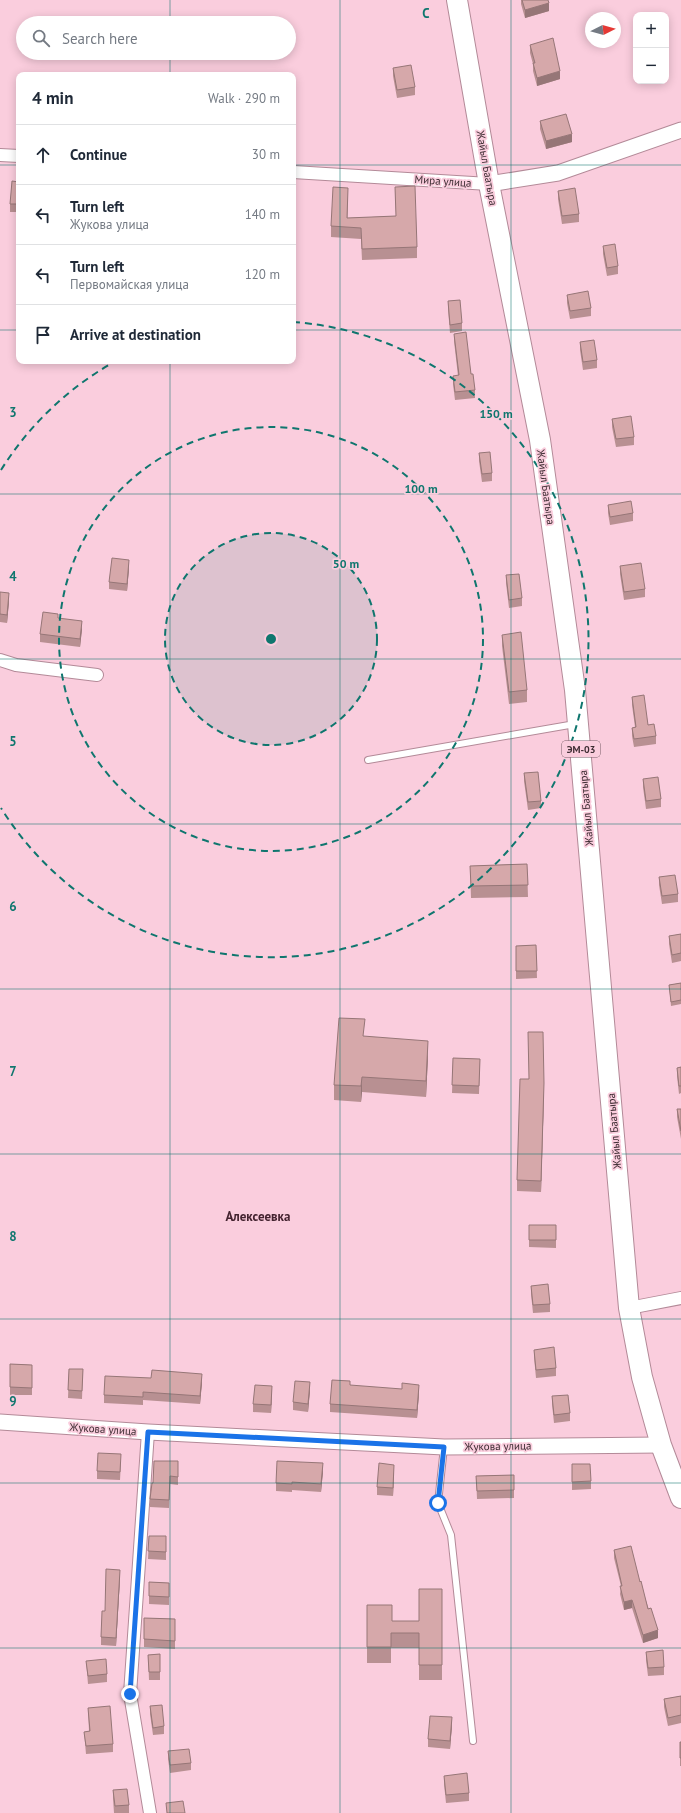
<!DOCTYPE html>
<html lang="en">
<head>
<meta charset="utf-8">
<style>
  body { margin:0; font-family:"PT Sans",sans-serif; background:#f6f6f7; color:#1f2937 }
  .controls { position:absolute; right:12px; top:12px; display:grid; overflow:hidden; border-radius:8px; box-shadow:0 2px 10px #0003 }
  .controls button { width:36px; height:36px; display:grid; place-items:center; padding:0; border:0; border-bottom:1px solid #e0e1e3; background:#fff; color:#1f2937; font:20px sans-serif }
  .compass { position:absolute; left:585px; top:12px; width:36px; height:36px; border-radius:50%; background:#fff; box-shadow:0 2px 10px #0003; rotate:84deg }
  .stop { position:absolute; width:12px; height:12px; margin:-9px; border:3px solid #1a73e8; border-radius:50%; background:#fff }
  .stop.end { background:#1a73e8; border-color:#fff; box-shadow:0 1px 4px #0008 }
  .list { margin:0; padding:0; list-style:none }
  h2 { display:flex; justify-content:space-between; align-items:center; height:52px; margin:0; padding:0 16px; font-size:17px }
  h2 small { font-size:13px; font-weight:400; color:#747a83 }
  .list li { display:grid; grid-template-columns:26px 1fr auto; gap:12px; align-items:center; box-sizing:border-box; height:60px; padding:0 16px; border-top:1px solid #e0e1e3 }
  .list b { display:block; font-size:15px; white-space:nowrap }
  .list p { margin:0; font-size:13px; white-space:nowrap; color:#747a83 }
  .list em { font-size:13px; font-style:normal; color:#747a83 }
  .icon { flex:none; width:22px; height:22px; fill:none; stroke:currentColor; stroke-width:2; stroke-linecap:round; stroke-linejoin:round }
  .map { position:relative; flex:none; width:681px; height:1813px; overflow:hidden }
  .search { position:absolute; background:#fff; box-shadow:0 2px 10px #0003; left:16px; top:16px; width:280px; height:44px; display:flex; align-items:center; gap:10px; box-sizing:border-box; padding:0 14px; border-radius:22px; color:#747a83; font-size:15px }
  .panel { position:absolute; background:#fff; box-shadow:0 2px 10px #0003; left:16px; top:72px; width:280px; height:292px; border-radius:8px }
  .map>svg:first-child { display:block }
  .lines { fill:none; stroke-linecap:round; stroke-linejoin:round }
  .service-casing { stroke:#b38a98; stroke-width:8 }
  .minor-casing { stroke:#b38a98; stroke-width:14 }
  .tertiary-casing { stroke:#b38a98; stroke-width:17 }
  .trunk-casing { stroke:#b38a98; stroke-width:22 }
  .service { stroke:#fff; stroke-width:6 }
  .minor { stroke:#fff; stroke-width:12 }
  .tertiary { stroke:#fff; stroke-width:15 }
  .trunk { stroke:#fff; stroke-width:20 }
  .wall { fill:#b89092 }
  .shaded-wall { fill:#967677 }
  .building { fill:#d6a8aa; stroke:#967677 }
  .route { stroke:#1a73e8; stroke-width:5 }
  .grid { fill:none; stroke:#0f766e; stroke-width:1; stroke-opacity:0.55 }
  .ring { fill:none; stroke:#0f766e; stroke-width:2; stroke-dasharray:7 5 }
  .labels { text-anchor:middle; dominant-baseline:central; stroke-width:3.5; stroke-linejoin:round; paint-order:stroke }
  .shield { fill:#facddd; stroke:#765d66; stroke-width:1 }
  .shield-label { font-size:10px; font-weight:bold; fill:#3e2d33 }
  .street-label { font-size:11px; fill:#3e2d33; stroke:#facddd }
  .quarter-label { font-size:13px; font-weight:bold; fill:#442330; stroke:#facddd }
  .grid-label { font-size:13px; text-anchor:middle; font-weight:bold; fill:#0f766e; stroke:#facddd; stroke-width:3.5; stroke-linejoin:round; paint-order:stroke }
  .centre { fill:#0f766e; stroke:#facddd; stroke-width:2 }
  .ring-label { font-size:12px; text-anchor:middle; font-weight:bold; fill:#0f766e; stroke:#facddd; stroke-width:3.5; stroke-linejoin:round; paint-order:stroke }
</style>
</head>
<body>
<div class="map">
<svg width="681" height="1813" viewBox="0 0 681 1813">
  <rect width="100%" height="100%" fill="#facddd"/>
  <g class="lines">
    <g class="service-casing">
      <path id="service" d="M368 760 575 724
        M444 1447 438 1503 451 1535 473 1741"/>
    </g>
    <g class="minor-casing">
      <path id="minor" d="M0 155 19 156
        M293 172 489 184
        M0 660 16 665 97 675
        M629 1308 681 1298
        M148 1432 130 1694 150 1813"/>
    </g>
    <g class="tertiary-casing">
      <path id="tertiary" d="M489 184 558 173 681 130
        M0 1422 148 1432 444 1447 661 1445"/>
    </g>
    <g class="trunk-casing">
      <path id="trunk" d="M457 0 489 184 540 440 575 690 629 1308 642 1377 661 1445 681 1498"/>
    </g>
    <use href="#service" class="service"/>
    <use href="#minor" class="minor"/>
    <use href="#tertiary" class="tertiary"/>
    <use href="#trunk" class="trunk"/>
  </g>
  <path class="wall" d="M521 0H548L549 11 525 18 521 4Z
    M530 45 560 79 537 86 533 71V64L530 53Z
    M393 68 415 87V95L397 98 393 76Z
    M540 121 572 142 546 149 540 129Z
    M19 182V212H10V204Z
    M395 187 417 247V258L362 260 361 239 331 237V226L348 199 347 218 396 216Z
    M558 191 579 214V222L562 224 558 199Z
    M603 246 618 266V274L607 276 603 254Z
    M567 295 591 308V316L570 319 567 303Z
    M448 301 462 323V331L450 333 448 309Z
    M454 334 471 374 475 390V398L455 400 453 384V376H458L454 341Z
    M580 342 597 360V368L583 370 580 350Z
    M612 419 634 437V445L616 447 612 427Z
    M479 453 492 473V481L482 482 479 461Z
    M608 505 633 513V521L610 525 608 513Z
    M620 566 645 589V597L624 600 620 574Z
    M129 568 127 591 109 589V582Z
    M506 575 522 598V606L509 608 506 583Z
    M0 592 9 601 7 623 0 622Z
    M58 618 82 629 80 647 40 642V634Z
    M502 635 527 690V702L509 704 502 646Z
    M632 697 648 725 656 736V744L634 747 632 736V728L635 727 632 705Z
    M524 773 541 801V808L528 810 524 781Z
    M643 779 661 799V807L646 809 643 787Z
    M527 864 528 897 471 898 470 866Z
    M659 877 678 894V902L662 904 659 885Z
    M681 934V961L672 963 669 944V936Z
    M536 945 537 978 516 979V946Z
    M681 983V1004L671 1006 669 985Z
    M364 1037 428 1056 426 1097 362 1092 361 1102 334 1100V1085Z
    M453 1058 480 1059 479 1094 452 1093Z
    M681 1067V1093L679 1094 677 1076V1068Z
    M544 1094 541 1192 517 1191V1180Z
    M677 1109H681V1139L677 1117Z
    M529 1225H556V1248L529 1247Z
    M531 1286 550 1304V1312L533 1313 531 1294Z
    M534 1350 556 1368V1376L536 1378 534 1357Z
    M10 1364 32 1365V1395H10Z
    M69 1369H83L82 1399 68 1398Z
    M202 1382 200 1404 143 1400V1405L104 1403V1395Z
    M310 1390 308 1412 293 1410V1402Z
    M419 1393 417 1418 330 1412V1404Z
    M272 1394 271 1413 253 1412V1404Z
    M552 1396 570 1413V1421L554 1423 552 1404Z
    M178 1461V1485L170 1484 169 1508 150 1507V1499L153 1483Z
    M121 1462 120 1480 97 1479V1471Z
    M323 1471 321 1492 292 1490V1492L276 1491V1483Z
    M572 1472 591 1481V1489L572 1490Z
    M394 1473 393 1496 377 1495V1487Z
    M514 1475V1498L477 1499 476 1476Z
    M149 1536H166V1560L148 1559Z
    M614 1550 640 1582 658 1638 643 1643 632 1608 624 1610 620 1594 621 1586 614 1558Z
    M120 1578 116 1646 101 1645V1637L105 1611Z
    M149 1582 169 1583V1605L149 1604Z
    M442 1589V1680H419V1648H391V1663H367V1605L392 1621H419Z
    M144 1618 175 1619V1649L144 1647Z
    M646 1652 664 1667V1675L648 1676 646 1660Z
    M160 1654V1680H149L148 1655Z
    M86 1661 107 1674V1682L88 1684Z
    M681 1696V1723L668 1726 664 1707V1699Z
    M150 1706 164 1726V1734L153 1735 150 1714Z
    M88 1708 113 1744V1752L86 1754 84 1732 89 1731Z
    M452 1725 450 1749 428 1747V1739Z
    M680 1742H681V1766H680Z
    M168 1751 191 1763V1770L170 1773 168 1759Z
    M444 1776 469 1793V1801L446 1803 444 1784Z
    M113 1790 129 1805V1813H114L113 1798Z"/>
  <path class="shaded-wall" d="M549 3V11L525 18V10Z
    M560 71V79L537 86V78Z
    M572 134V142L546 149V141Z
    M348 188V199L347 228V218Z
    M129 560V568L127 591V584Z
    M9 593V601L7 623V615Z
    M82 621V629L80 647V639Z
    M428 1041V1056L426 1097V1081Z
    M362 1077V1092L361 1102V1086Z
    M544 1083V1094L541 1192V1181Z
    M202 1374V1382L200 1404V1396Z
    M310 1382V1390L308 1412V1404Z
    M419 1385V1393L417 1418V1410Z
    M272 1386V1394L271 1413V1405Z
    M323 1463V1471L321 1492V1484Z
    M394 1465V1473L393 1496V1488Z
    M120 1570V1578L116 1646V1638Z
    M632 1600V1608L624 1610V1602Z
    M658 1630V1638L643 1643V1635Z
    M452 1717V1725L450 1749V1741Z"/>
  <path class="building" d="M522 0H548L549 3 525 10Z
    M553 38 560 71 537 78 533 63H535L530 45Z
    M411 65 415 87 397 90 393 68Z
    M566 114 572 134 546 141 540 121Z
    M12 181 19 182V204H10Z
    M415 186 417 247 362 249 361 228 331 226 333 187 348 188 347 218 396 216 395 187Z
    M575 188 579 214 562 216 558 191Z
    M615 244 618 266 607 268 603 246Z
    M588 291 591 308 570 311 567 295Z
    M460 300 462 323 450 325 448 301Z
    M466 332 471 374H473L475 390 455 392 453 376 459 375 454 334Z
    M594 340 597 360 583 362 580 342Z
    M631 416 634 437 616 439 612 419Z
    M490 452 492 473 482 474 479 453Z
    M631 501 633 513 610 517 608 505Z
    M112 558 129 560 127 584 109 582Z
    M641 563 645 589 624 592 620 566Z
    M519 574 522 598 509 600 506 575Z
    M0 592 9 593 7 615 0 614Z
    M43 612 58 614V618L82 621 80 639 40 634Z
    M521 632 527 690 509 692 502 635Z
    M644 695 648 725 654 724 656 736 634 739 632 728 636 727 632 697Z
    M538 772 541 801 528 802 524 773Z
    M658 777 661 799 646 801 643 779Z
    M527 864 528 885 471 886 470 866Z
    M675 875 678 894 662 896 659 877Z
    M681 934V953L672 955 669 936Z
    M536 945 537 971H516V946Z
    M681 983V1000L671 1002 669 985Z
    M339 1018 365 1019 363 1036 428 1041 426 1081 362 1077 361 1086 334 1085Z
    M528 1032H543L544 1083 541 1181 517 1180 520 1079H529Z
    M453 1058 480 1059 479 1086 452 1085Z
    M681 1067V1086H679L677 1068Z
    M677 1109H681V1131Z
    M529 1225H556V1240H529Z
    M548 1284 550 1304 533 1305 531 1286Z
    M554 1347 556 1368 536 1370 534 1350Z
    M10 1364 32 1365V1388L10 1387Z
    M69 1369H83L82 1391 68 1390Z
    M152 1370 202 1374 200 1396 143 1392V1397L104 1395 105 1376 151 1378Z
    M332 1380 350 1381V1385L402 1389V1383L419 1385 417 1410 330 1404Z
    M295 1381 310 1382 308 1404 293 1402Z
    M255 1385 272 1386 271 1405 253 1404Z
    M568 1395 570 1413 554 1415 552 1396Z
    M98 1453 121 1454 120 1472 97 1471Z
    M154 1461H178V1477L170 1476 169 1500 150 1499 152 1483H153Z
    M277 1461 323 1463 321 1484 292 1482V1484L276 1483Z
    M379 1463 394 1465 393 1488 377 1487Z
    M572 1464H590L591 1481 572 1482Z
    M514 1475V1490L477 1491 476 1476Z
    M149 1536H166V1552L148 1551Z
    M631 1546 640 1582 641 1581 648 1609 651 1608 658 1630 643 1635 632 1600 624 1602 620 1586H622L614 1550Z
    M106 1569 120 1570 116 1638 101 1637 102 1611H105Z
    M149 1582 169 1583V1597L149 1596Z
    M419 1589H442V1665H419V1633H391V1647H367V1605H392V1621H419Z
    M144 1618 175 1619V1641L144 1639Z
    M663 1650 664 1667 648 1668 646 1652Z
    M160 1654V1672H149L148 1655Z
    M106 1659 107 1674 88 1676 86 1661Z
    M681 1696V1715L668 1718 664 1699Z
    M162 1705 164 1726 153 1728 150 1706Z
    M110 1706 113 1744 86 1746 84 1732 90 1731 88 1708Z
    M430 1716 452 1717 450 1741 428 1739Z
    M680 1742H681V1758H680Z
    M189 1749 191 1763 170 1765 168 1751Z
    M467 1773 469 1793 446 1795 444 1776Z
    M127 1789 129 1805 115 1806 113 1790Z
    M183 1801 185 1813H167L166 1803Z"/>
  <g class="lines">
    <path class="route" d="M130 1694 148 1432 444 1447 438 1503"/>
  </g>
  <path class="grid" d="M170 0V23M340 0V1813M511 0V1813M170 53V75M0 165H19M293 165H681M0 330H19M293 330H681M170 361V1813M0 494H681M0 659H681M0 824H681M0 989H681M0 1154H681M0 1319H681M0 1483H681M0 1648H681"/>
  <circle cx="271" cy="639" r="106" fill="#0f766e" fill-opacity=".12"/>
  <g class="ring">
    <circle cx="271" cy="639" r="106"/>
    <circle cx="271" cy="639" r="212"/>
    <path d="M1 470A318 318 0 0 1 114 362M293 322A318 318 0 1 1 1 808"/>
  </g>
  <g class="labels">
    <rect class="shield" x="562" y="741" width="38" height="16" rx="3"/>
    <g class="shield-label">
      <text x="581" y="749">ЭМ-03</text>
    </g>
    <g class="street-label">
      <text transform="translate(487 168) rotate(80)">Жайыл Баатыра</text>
      <text transform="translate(443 181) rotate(4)">Мира улица</text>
      <text transform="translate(546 487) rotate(82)">Жайыл Баатыра</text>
      <text transform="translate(586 808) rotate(-95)">Жайыл Баатыра</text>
      <text transform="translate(614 1131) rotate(-95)">Жайыл Баатыра</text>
      <text transform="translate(103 1429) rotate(4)">Жукова улица</text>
      <text transform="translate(498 1446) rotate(-1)">Жукова улица</text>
    </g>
    <g class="quarter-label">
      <text x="258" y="1216">Алексеевка</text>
    </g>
  </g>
  <g class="grid-label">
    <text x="426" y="18">C</text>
    <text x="13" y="417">3</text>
    <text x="13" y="581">4</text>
    <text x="13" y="746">5</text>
    <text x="13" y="911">6</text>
    <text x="13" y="1076">7</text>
    <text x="13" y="1241">8</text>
    <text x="13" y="1406">9</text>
  </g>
  <circle cx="271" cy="639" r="6" class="centre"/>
  <g class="ring-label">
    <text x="496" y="418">150 m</text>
    <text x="421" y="493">100 m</text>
    <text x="346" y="568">50 m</text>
  </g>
</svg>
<div class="controls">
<button>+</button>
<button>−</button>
</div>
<svg class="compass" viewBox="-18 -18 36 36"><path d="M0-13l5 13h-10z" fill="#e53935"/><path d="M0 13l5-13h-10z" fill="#747a83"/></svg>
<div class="stop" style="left:438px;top:1503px"></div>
<div class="stop end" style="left:130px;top:1694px"></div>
<div class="search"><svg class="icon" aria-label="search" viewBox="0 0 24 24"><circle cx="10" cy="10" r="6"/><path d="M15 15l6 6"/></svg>Search here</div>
<section class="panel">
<h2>4 min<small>Walk · 290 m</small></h2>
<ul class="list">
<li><svg class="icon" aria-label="ahead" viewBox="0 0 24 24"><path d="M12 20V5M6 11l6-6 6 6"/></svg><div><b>Continue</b></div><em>30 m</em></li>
<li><svg class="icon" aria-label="left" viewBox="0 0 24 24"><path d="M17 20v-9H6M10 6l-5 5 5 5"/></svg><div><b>Turn left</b><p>Жукова улица</p></div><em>140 m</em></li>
<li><svg class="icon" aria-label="left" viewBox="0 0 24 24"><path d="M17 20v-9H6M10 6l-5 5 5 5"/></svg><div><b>Turn left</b><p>Первомайская улица</p></div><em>120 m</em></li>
<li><svg class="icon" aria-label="arrive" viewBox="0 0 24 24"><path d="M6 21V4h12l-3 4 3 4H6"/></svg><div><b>Arrive at destination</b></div></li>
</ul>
</section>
</div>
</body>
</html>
